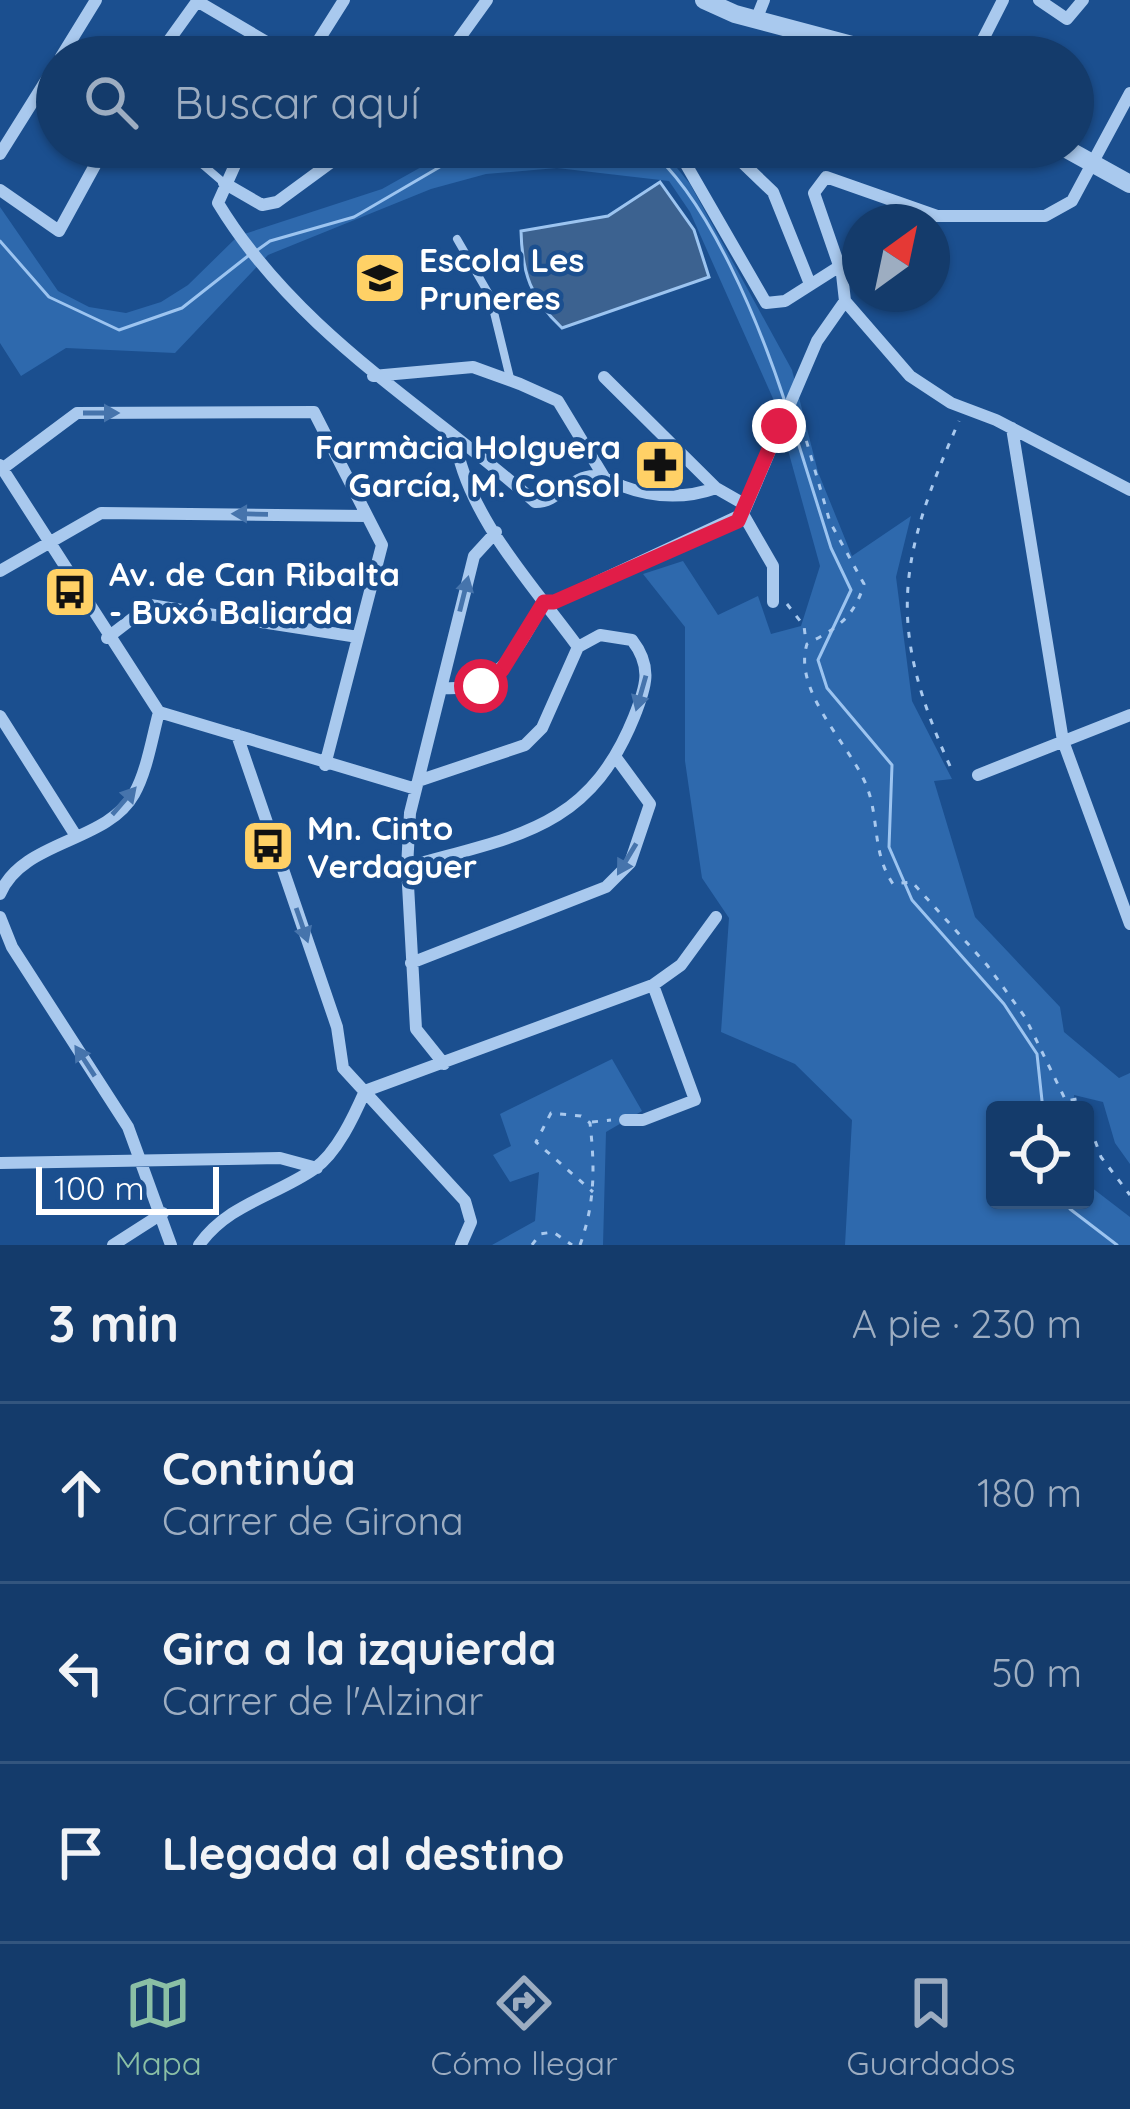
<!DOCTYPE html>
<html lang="es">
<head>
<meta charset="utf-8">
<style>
  body { margin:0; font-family:Quicksand,sans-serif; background:#214673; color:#f1f3f6 }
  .controls { position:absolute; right:36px; bottom:36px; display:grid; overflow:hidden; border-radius:12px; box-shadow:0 3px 9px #0004 }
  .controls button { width:108px; height:108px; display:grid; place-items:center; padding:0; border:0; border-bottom:3px solid #33557e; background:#143b6b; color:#f1f3f6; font:60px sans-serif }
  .compass { position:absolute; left:842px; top:204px; width:108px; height:108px; border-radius:50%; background:#143b6b; box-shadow:0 3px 9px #0004; rotate:33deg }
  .scale { position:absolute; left:36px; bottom:30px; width:183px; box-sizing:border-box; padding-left:12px; border:6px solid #fff; border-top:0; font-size:33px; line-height:42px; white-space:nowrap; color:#fff; -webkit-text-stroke:9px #1b4f8f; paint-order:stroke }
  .stop { position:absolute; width:36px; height:36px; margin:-27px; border:9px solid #e11d48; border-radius:50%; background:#fff }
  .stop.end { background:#e11d48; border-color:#fff; box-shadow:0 3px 12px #0008 }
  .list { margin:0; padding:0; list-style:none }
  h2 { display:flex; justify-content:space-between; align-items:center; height:156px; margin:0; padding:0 48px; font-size:51px }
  h2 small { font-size:39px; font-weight:400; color:#9dadc1 }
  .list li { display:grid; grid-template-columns:78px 1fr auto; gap:36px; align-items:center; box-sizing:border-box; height:180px; padding:0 48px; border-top:3px solid #33557e }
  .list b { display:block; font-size:45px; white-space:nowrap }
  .list p { margin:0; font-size:39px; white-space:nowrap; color:#9dadc1 }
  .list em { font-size:39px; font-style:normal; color:#9dadc1 }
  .icon { flex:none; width:66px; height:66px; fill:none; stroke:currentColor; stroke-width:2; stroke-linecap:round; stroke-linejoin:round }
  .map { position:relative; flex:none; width:1130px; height:1245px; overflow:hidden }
  .search { position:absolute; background:#143b6b; box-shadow:0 3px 9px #0004; left:36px; right:36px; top:36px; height:132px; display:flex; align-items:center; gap:30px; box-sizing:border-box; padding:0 42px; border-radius:66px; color:#9dadc1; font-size:45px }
  .sheet { height:696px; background:#143b6b }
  nav { display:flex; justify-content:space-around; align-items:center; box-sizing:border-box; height:168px; border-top:3px solid #33557e; background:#143b6b; font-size:33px; color:#9dadc1 }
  nav a { display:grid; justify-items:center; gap:6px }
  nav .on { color:#8abfa5 }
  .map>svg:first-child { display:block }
  .green { fill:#2e69ad }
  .water { fill:#3c6290; stroke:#9cc4f0; stroke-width:3 }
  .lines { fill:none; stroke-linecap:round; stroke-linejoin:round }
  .stream { stroke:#9cc4f0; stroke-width:3 }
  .path { stroke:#a9c9ee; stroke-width:3; stroke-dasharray:6 9; stroke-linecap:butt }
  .service { stroke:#a9c9ee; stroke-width:8 }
  .minor { stroke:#a9c9ee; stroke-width:12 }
  .tertiary { stroke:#a9c9ee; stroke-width:18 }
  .oneway { fill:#4674ac }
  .route { stroke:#e11d48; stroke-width:15 }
  .labels { text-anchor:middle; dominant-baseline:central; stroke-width:9; stroke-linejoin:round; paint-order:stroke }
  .poi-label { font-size:33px; font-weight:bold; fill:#fff; stroke:#1b4f8f; text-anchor:start }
</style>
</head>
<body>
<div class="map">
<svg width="1130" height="1245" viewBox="0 0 1130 1245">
  <rect width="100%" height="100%" fill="#1b4f8f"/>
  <path class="green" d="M457 147H660L690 184 792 370 818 472 852 556 911 516 896 577 912 701 952 779 934 781 975 917 1060 1007 1064 1032 1119 1078 1130 1073V1164L1115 1143 1103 1102 1074 1095 1076 1110H995V1200H1085V1172L1087 1184 1130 1217V1245H845L852 1120 795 1064 721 1032 729 918 702 878 685 761V627L643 574 683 561 718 615 758 596 771 634 801 626 820 566 775 403 690 212 669 181 557 168 486 174 431 189 268 255 175 353 66 348 21 376 0 343V207L58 291 89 307 126 313 161 302 188 285 238 236 382 189Z
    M612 1059 642 1111 606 1132 603 1245H492L535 1221 539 1172 510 1182 493 1155 511 1146 500 1114Z"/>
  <path class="water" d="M660 182 694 230 709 277 562 328C531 299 522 273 521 231L608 216Z"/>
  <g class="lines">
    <path class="stream" d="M646 147C709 197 761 328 786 405
      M0 241 49 297 119 330 182 308 248 256
      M256 251 270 241 354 217 474 147
      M791 420 831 548 851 590 818 660 827 688 892 765 889 847 912 900 1004 1004 1037 1054 1043 1110
      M1067 1200 1070 1209 1117 1245"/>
    <path class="path" d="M798 412 830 522 864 584C854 618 837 628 807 644 793 689 844 739 863 778 881 813 870 850 893 884L912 882 987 965 1025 1017 1066 1101 1077 1099 1084 1110
      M787 604 804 626 806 642
      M950 766C886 625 898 560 959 421
      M1085 1113 1101 1157 1130 1195
      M592 1122 611 1120
      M532 1245 540 1234 553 1232 572 1245
      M580 1245C595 1203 595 1168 590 1123L581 1116 551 1113 536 1142 593 1192"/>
    <path class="service" d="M182 147 224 183
      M457 239 490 296 510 378"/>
    <path class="minor" d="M1039 0 1067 19 1083 0
      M197 1 292 57
      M756 20 764 0
      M61 57 96 0
      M157 57 198 0
      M308 57 344 0
      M446 57 487 0
      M974 57 1003 0
      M243 147 218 203C296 332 425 405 535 502 558 503 571 475 595 476 606 476 613 483 622 486 654 498 685 499 716 488
      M676 147 766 303 785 301 840 266
      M726 147 773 192 810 284
      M0 154 57 63
      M224 183 262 205 277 202 352 147
      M0 190 59 231 105 147
      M845 301 910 376 951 403 996 420 1130 490
      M373 376 473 367 520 384 558 401 604 477
      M604 377 716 488 744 504
      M1012 428 1063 741 1130 924
      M455 438C466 515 533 585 578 647
      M0 465 159 712 416 789
      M2 469 77 413 314 412 382 545 325 765
      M743 514 817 341 845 301 842 274 814 193 826 177 937 216H1045L1072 201 1130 93
      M743 514 773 566V602
      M0 571 101 513 367 516
      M107 638 150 605 358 637
      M441 688C500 693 518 646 545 601L554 602 743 514
      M0 716 76 836
      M237 735 337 1027 343 1068 465 1201 471 1222 461 1245
      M978 775 1130 715
      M418 781 525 745 542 728 578 647
      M407 867C514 836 588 831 634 717 646 687 653 667 632 640L600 635 578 647
      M0 894C22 840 107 843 134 794 147 771 152 738 159 712
      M0 917 12 947 128 1127 171 1245
      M411 963 606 887 630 863 650 804 617 759
      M444 1064 416 1029 407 867 410 813 474 556 496 532
      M365 1091 653 985 681 965 716 917
      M625 1120H643L695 1100 653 985
      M0 1163 280 1158 317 1168
      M113 1245 163 1213
      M199 1245C228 1204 275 1196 314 1169 337 1153 354 1116 365 1091"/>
    <path class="tertiary" d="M704 0 735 14 897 57
      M1063 147 1130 184"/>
  </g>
  <defs><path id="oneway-solid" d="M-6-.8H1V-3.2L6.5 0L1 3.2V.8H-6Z" transform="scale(3)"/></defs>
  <g class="oneway">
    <use href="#oneway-solid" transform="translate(101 413)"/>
    <use href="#oneway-solid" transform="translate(250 514) rotate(-179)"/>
    <use href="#oneway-solid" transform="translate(464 594) rotate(-76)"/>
    <use href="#oneway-solid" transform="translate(641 693) rotate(106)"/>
    <use href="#oneway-solid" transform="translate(124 801) rotate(-49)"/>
    <use href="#oneway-solid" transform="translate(627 859) rotate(121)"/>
    <use href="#oneway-solid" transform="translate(302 925) rotate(71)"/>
    <use href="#oneway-solid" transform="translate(85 1061) rotate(-123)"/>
  </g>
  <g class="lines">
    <path class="route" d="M481 686 502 670 544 602H554L738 521 779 426"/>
  </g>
  <defs>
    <g id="school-square" transform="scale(2.7)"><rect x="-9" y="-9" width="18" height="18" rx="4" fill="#ffd166" stroke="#1b4f8f"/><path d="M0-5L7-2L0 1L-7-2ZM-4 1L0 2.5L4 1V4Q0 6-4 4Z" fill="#111"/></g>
    <g id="pharmacy-square" transform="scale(2.7)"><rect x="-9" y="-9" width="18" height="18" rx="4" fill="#ffd166" stroke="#1b4f8f"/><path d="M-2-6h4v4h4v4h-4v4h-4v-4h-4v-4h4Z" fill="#111"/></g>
    <g id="bus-square" transform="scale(2.7)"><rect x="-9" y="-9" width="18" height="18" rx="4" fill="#ffd166" stroke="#1b4f8f"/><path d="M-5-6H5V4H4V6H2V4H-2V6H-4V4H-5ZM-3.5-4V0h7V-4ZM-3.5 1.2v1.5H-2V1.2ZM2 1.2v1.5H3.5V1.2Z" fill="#111"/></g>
  </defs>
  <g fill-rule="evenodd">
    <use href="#school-square" x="380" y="278"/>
    <use href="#pharmacy-square" x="660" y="465"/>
    <use href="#bus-square" x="70" y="592"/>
    <use href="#bus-square" x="268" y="846"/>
  </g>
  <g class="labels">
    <g class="poi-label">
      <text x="419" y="259">Escola Les<tspan x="419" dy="38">Pruneres</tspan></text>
      <text x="621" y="446" text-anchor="end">Farmàcia Holguera<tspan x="621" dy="38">García, M. Consol</tspan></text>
      <text x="109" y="573">Av. de Can Ribalta<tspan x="109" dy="38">- Buxó Baliarda</tspan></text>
      <text x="307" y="827">Mn. Cinto<tspan x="307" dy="38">Verdaguer</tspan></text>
    </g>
  </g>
</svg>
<div class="controls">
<button><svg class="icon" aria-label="locate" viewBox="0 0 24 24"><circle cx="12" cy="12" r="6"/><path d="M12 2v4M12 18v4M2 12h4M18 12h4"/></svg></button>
</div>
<svg class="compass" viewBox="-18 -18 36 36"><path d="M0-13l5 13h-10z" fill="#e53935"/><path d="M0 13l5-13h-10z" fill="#9dadc1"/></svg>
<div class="scale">100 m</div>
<div class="stop" style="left:481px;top:686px"></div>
<div class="stop end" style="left:779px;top:426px"></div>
<div class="search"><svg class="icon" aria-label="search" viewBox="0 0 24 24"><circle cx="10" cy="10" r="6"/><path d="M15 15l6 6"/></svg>Buscar aquí</div>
</div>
<section class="sheet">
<h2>3 min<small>A pie · 230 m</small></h2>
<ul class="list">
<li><svg class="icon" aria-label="ahead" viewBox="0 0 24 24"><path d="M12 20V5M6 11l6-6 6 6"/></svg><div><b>Continúa</b><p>Carrer de Girona</p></div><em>180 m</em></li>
<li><svg class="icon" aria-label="left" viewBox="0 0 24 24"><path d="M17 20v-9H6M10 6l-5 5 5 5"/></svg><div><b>Gira a la izquierda</b><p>Carrer de l'Alzinar</p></div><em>50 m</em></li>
<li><svg class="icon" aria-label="arrive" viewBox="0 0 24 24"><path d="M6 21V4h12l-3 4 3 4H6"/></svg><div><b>Llegada al destino</b></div></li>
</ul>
</section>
<nav>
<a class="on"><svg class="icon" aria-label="map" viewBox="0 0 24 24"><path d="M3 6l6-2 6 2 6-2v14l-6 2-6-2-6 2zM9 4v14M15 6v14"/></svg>Mapa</a>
<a><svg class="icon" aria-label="directions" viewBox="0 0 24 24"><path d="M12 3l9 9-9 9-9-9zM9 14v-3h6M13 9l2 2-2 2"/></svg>Cómo llegar</a>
<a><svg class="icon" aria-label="saved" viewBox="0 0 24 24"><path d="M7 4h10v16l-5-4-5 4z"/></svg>Guardados</a>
</nav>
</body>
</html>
